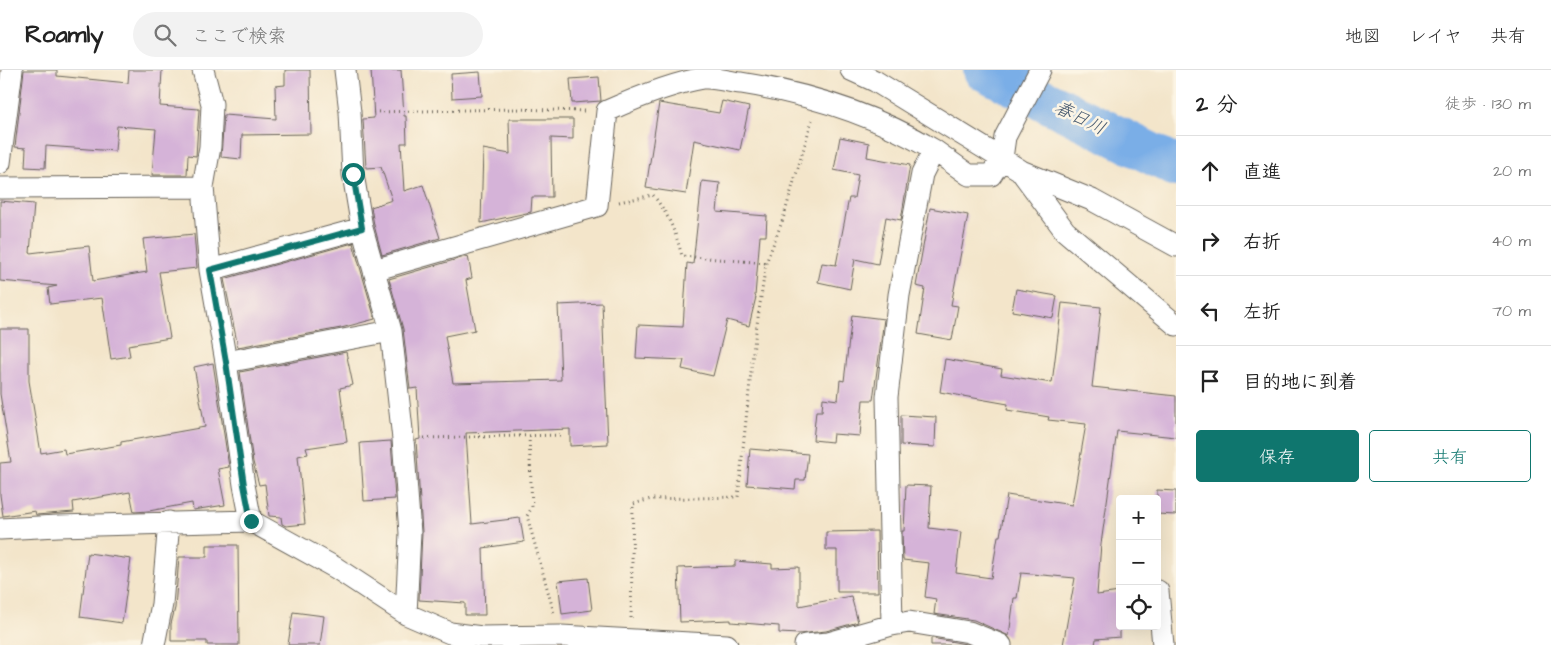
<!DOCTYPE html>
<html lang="ja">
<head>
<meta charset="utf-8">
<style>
  body { margin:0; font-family:"Architects Daughter","Klee One",sans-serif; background:#f2f2f2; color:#222 }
  .controls { position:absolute; right:15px; bottom:15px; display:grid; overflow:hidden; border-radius:5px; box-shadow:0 5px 20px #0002 }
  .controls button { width:45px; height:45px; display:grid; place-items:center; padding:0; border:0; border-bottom:1px solid #e0e0e0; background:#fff; color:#222; font:25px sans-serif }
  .stop { position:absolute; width:15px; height:15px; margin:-11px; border:4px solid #0f766e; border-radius:50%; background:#fff }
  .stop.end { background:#0f766e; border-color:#fff; box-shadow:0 1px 5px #0008 }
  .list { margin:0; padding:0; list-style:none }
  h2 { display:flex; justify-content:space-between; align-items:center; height:65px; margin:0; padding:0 20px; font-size:21px }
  h2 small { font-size:16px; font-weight:400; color:#767676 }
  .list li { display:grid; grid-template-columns:32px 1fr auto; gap:15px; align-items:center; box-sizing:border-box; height:70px; padding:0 20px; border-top:1px solid #e0e0e0 }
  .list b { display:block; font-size:19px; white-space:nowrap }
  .list em { font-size:16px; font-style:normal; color:#767676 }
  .actions { display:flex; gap:10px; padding:15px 20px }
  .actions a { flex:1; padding:11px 0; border:1px solid #0f766e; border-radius:5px; text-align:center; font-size:18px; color:#0f766e }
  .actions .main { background:#0f766e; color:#fff }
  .icon { flex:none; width:28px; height:28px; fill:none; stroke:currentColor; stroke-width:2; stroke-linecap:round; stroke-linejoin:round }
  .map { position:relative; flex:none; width:1176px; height:575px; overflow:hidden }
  header { display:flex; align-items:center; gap:30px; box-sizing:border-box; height:70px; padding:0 25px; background:#fff; border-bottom:1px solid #e0e0e0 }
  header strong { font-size:24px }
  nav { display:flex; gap:28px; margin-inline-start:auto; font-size:18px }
  .search { width:350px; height:45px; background:#f2f2f2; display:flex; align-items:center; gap:12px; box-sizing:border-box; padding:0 18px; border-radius:28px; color:#767676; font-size:19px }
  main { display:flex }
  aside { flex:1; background:#fff }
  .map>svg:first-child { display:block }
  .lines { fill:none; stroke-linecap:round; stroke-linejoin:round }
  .river { stroke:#7aaee7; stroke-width:42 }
  .building { fill:#d5b3d8 }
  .street-casing { stroke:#676259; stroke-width:23 }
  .path { stroke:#676259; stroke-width:3; stroke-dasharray:1 4; stroke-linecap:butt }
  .street { stroke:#fff; stroke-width:21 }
  .route { stroke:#0f766e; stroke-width:6 }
  .labels { text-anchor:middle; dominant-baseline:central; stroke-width:5; stroke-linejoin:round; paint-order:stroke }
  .water-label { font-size:18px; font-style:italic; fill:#42566d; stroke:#fcf5e5 }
</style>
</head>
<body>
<header>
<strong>Roamly</strong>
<div class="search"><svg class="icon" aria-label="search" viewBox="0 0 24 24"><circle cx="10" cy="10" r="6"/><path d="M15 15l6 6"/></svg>ここで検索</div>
<nav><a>地図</a><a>レイヤ</a><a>共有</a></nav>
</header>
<main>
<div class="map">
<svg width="1176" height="575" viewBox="0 0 1176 575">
  <rect width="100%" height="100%" fill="#fcf5e5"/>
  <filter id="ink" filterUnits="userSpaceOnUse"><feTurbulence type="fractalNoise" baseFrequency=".02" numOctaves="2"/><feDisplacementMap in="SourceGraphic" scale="10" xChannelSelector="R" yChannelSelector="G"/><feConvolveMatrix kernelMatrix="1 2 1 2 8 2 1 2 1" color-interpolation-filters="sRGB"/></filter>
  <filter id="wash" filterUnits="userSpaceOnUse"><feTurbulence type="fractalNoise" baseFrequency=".0096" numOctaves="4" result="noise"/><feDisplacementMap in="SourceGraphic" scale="20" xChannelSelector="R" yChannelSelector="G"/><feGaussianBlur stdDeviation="1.12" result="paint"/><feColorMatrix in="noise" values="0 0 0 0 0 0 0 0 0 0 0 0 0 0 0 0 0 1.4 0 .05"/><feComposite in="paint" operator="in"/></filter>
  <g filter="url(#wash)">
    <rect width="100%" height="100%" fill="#f3e5ca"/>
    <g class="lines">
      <path class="river" d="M984 0 1176 96"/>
    </g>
    <g id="blocks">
      <path class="building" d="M24 0H57V6L128 13 129 0H162L160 36 199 39 196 86 188 85 187 105H152L156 59 117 56 115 81 46 76 45 98 25 97 26 78 15 77Z
        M285 0H310L311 64 242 65 241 89 221 87 224 45 276 49 275 16 285 15Z
        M371 0H401L404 46H406L407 73H401L404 121 423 115 440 168 382 185 374 155 371 137 392 130 381 97 366 98 363 49 374 48Z
        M480 2 482 26 452 28 451 4Z
        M599 7 601 31 572 33 570 9Z
        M722 31 749 37 740 80 694 70 686 124 646 118 659 33 719 43Z
        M509 49H573V69L551 68 552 127H532L531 142 481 153 483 79 510 84Z
        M840 67 869 73 867 87 910 95 901 150 886 147 878 194 855 189 850 219 818 212 822 193 836 195 849 128H854L858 105 834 100Z
        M702 111 720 113 717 142 767 146 766 166H760L755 226 756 227 749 256 727 250 713 306 682 299 684 290 636 288 638 255 683 257 687 193 693 194Z
        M0 131 34 134 30 183 89 176 93 211 147 202 143 169 194 164 197 198 159 202 170 268 128 275 130 286 111 289 102 228 50 234 48 218 57 216 0 211Z
        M930 138 968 145 951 235 958 236 952 270 918 264 925 218 916 216Z
        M353 173 375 249 341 258 238 277 224 209Z
        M468 186 472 208 466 210 475 260 445 266 453 313 561 310 558 235 602 233 608 374 570 376V359L466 363 472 454 520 448 524 472 483 478 485 545H465V533L419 530 422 462 416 370 420 369 417 318 410 319 403 259 389 209Z
        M1016 219 1057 226 1053 248 1012 241Z
        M1062 233 1101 237 1092 317 1176 326V367L1117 361 1101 474 1097 525 1120 522V567L1096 569 1095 575H1063L1075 508 1021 503 1017 528H1014L1009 566 974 550 934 544 936 529 925 527 929 493 903 490 902 461H904L906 415 931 416 929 458 961 462 956 503 991 508 998 466H1000L1007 425 1072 435 1086 354 1048 350 1049 347 1007 340 1008 334 940 322 945 289 1002 299 1001 305 1052 313Z
        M852 245 884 249 873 330H863L860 366 833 364 832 372 813 370 816 341H822L823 328 838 330 840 310 844 311Z
        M0 259H29V311L41 383 64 379 65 384 121 375V372L205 357 194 297 213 293 229 397 218 399 225 435 193 440 192 433 149 441 134 442 130 422 73 432 74 442 36 445 35 441 3 446 0 425V393L11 392 0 324Z
        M346 282 353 315 340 318 347 372 306 378 308 384 298 386 305 454 286 456 282 454 281 447 269 446 265 414 259 415 253 392 240 302Z
        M901 345 936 347 935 377 901 375Z
        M391 371 395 429 364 431 360 373Z
        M750 379 808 384 805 410H796L795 419 747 415Z
        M1157 420 1176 421V445L1157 444Z
        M877 461 878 522H837V480H826V462Z
        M207 475H238L239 575H207V571H171V554L175 538 179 487H207Z
        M88 483 131 489 122 553 80 547Z
        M735 491 772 494V498L799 497V536L851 526 858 552 826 561 799 564 779 563V556L731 552V550L680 552 678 498 735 496Z
        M588 508 592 540 562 544 558 511Z
        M293 542 324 546 320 575H288Z
        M931 568 966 574 968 575H931Z"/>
    </g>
  </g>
  <g filter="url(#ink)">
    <use href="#blocks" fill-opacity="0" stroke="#676259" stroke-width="1"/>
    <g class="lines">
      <g class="street-casing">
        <path id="street" d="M203 0 212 34 210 77 203 117 210 200 226 292 244 415 251 451
          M345 0 350 42 353 104 362 158 391 261 403 369 410 463 406 544
          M851 0 875 11 1020 100 1065 161 1176 255
          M0 93 12 0
          M1021 101 1092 130 1176 176
          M0 118 203 117
          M210 200 362 158
          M374 200 597 136 607 41C636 28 672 13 704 8 715 7 730 12 741 13 810 24 874 44 934 80
          M226 292 391 261
          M0 459 58 456 251 451 336 498 406 544 450 563 482 567 561 566 727 575
          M1158 521 1163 575
          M892 555 887 327 899 225 922 104 934 80 969 105H991L1002 88 1005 67 1040 0
          M154 575 162 534 169 452
          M805 575 828 573 892 555 909 552 969 562 1001 575"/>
      </g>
      <path class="path" d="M373 42 514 39 584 41
        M619 132 653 125C669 145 675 161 682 186L766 193
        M529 366 532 437 527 446 554 543
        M424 368 562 365
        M631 548 633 434 651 429 738 427 753 282 766 193 783 149 812 50"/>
      <use href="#street" class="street"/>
    </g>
  </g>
  <g class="lines" filter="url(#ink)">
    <path class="route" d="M251 451 244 415 226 292 210 200 362 158 353 104"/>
  </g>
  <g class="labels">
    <g class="water-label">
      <text transform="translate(1080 48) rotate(26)">春日川</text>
    </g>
  </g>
</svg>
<div class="controls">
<button>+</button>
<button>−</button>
<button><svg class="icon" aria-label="locate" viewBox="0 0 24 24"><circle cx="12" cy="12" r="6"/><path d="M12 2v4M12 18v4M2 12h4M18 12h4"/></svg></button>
</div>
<div class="stop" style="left:353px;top:104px"></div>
<div class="stop end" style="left:251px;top:451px"></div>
</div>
<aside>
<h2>2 分<small>徒歩 · 130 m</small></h2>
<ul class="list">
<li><svg class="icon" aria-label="ahead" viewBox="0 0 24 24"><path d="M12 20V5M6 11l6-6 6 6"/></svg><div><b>直進</b></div><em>20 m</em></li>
<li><svg class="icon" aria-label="right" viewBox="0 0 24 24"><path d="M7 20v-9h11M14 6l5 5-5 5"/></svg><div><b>右折</b></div><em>40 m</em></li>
<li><svg class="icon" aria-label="left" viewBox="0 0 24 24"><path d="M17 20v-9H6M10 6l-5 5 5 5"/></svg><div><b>左折</b></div><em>70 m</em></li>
<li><svg class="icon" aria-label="arrive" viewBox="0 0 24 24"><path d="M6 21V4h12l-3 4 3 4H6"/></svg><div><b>目的地に到着</b></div></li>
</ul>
<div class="actions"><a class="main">保存</a><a>共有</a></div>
</aside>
</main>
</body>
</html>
